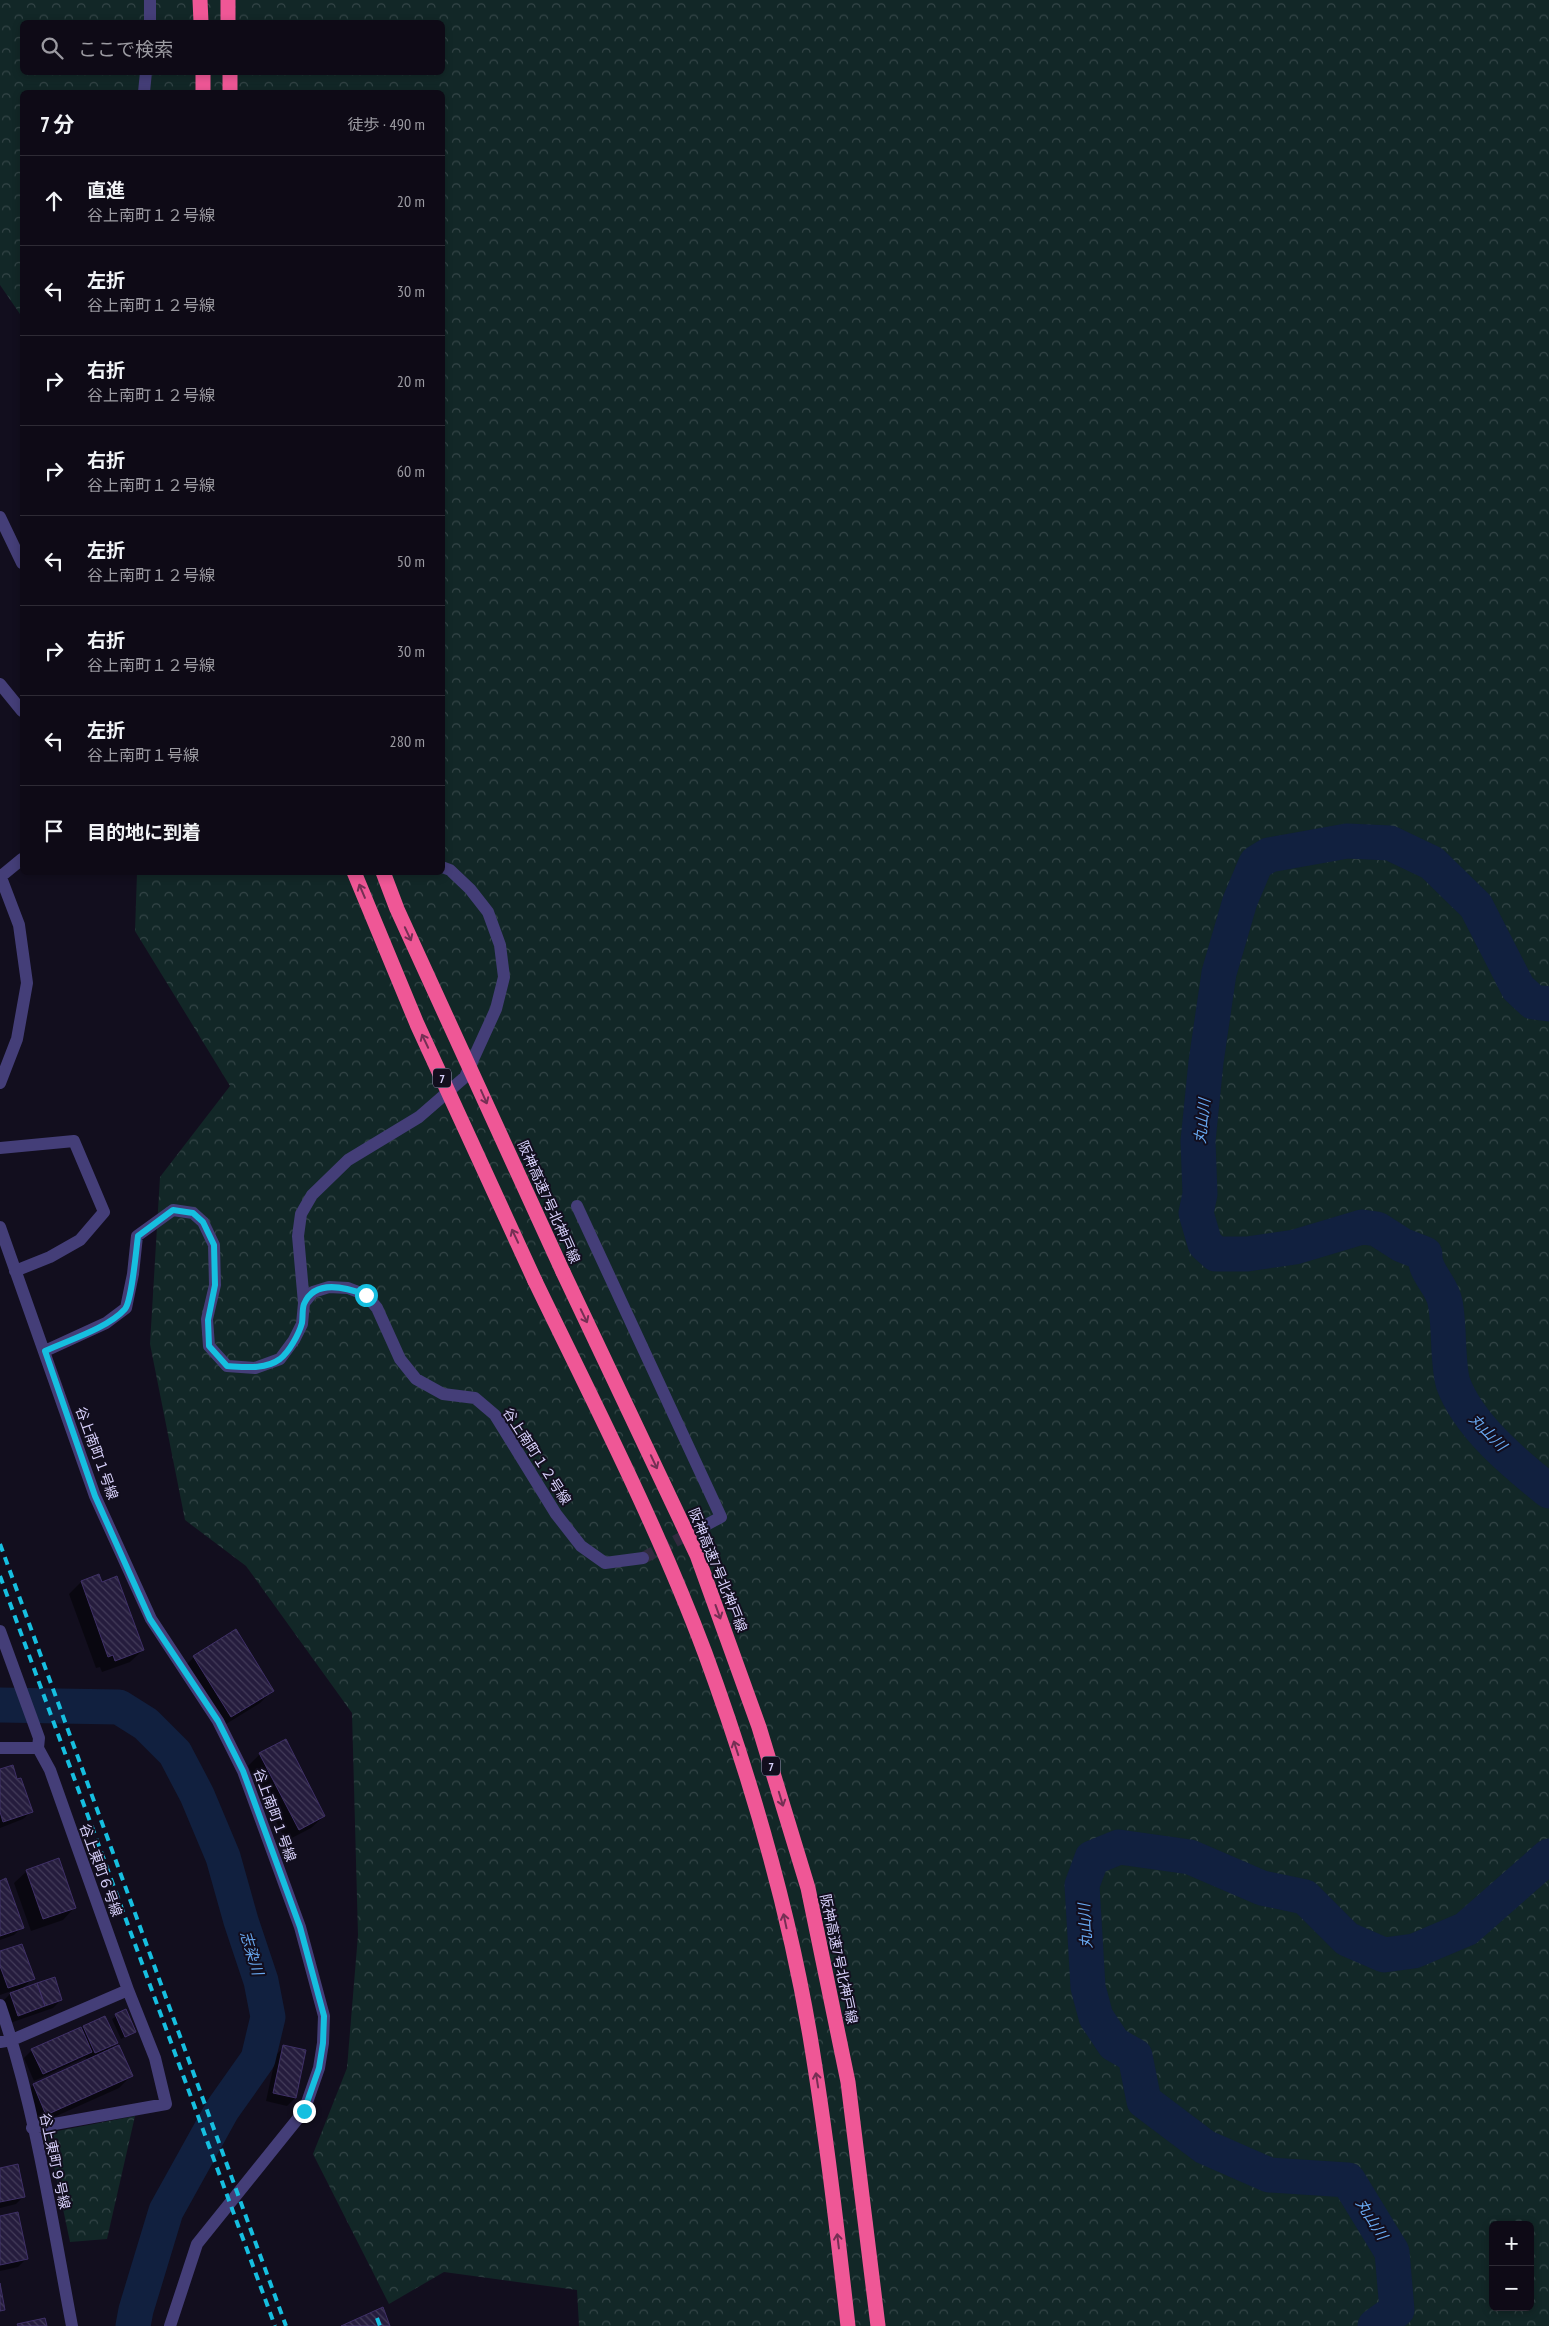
<!DOCTYPE html>
<html lang="ja">
<head>
<meta charset="utf-8">
<style>
  body { margin:0; font-family:"PT Sans Narrow","Noto Sans JP",sans-serif; background:#1c1823; color:#f1f3f6 }
  .controls { position:absolute; right:15px; bottom:15px; display:grid; overflow:hidden; border-radius:8px; box-shadow:0 2px 8px #0003 }
  .controls button { width:45px; height:45px; display:grid; place-items:center; padding:0; border:0; border-bottom:1px solid #2e2b35; background:#0e0a16; color:#f1f3f6; font:25px sans-serif }
  .stop { position:absolute; width:15px; height:15px; margin:-11px; border:4px solid #16bfe0; border-radius:50%; background:#fff }
  .stop.end { background:#16bfe0; border-color:#fff; box-shadow:0 1px 5px #0008 }
  .list { margin:0; padding:0; list-style:none }
  h2 { display:flex; justify-content:space-between; align-items:center; height:65px; margin:0; padding:0 20px; font-size:21px }
  h2 small { font-size:16px; font-weight:400; color:#9b9aa1 }
  .list li { display:grid; grid-template-columns:32px 1fr auto; gap:15px; align-items:center; box-sizing:border-box; height:90px; padding:0 20px; border-top:1px solid #2e2b35 }
  .list b { display:block; font-size:19px; white-space:nowrap }
  .list p { margin:0; font-size:16px; white-space:nowrap; color:#9b9aa1 }
  .list em { font-size:16px; font-style:normal; color:#9b9aa1 }
  .icon { flex:none; width:28px; height:28px; fill:none; stroke:currentColor; stroke-width:2; stroke-linecap:round; stroke-linejoin:round }
  .map { position:relative; flex:none; width:1549px; height:2326px; overflow:hidden }
  .search { position:absolute; background:#0e0a16; box-shadow:0 2px 8px #0003; left:20px; top:20px; width:425px; height:55px; display:flex; align-items:center; gap:12px; box-sizing:border-box; padding:0 18px; border-radius:8px; color:#9b9aa1; font-size:19px }
  .panel { position:absolute; background:#0e0a16; box-shadow:0 2px 8px #0003; left:20px; top:90px; width:425px; height:785px; border-radius:8px }
  .map>svg:first-child { display:block }
  .forest { fill:url(#forest-crowns); fill-rule:evenodd }
  .shadow { fill:#0007 }
  .lines { fill:none; stroke-linecap:round; stroke-linejoin:round }
  .river { stroke:#11203f; stroke-width:35 }
  .building { fill:url(#building-back-hatch); stroke:#3f3067 }
  .minor-tunnel { stroke:#302b3f; stroke-width:12; stroke-dasharray:12 6; stroke-linecap:butt }
  .minor { stroke:#443e78; stroke-width:12 }
  .highway { stroke:#ef5796; stroke-width:15 }
  .rail { stroke:#16bfe0; stroke-width:4; stroke-dasharray:8 6; stroke-linecap:butt }
  .highway-bridge { stroke:#ef5796; stroke-width:15 }
  .oneway { stroke:#752f54 }
  .route { stroke:#16bfe0; stroke-width:6 }
  .labels { text-anchor:middle; dominant-baseline:central; stroke-width:4; stroke-linejoin:round; paint-order:stroke }
  .shield { fill:#120e1e; stroke:#9c96b8; stroke-width:1 }
  .shield-label { font-size:12px; font-weight:bold; fill:#d7d0fa }
  .street-label { font-size:14px; fill:#d7d0fa; stroke:#120e1e }
  .water-label { font-size:15px; font-style:italic; fill:#68a8f0; stroke:#120e1e }
</style>
</head>
<body>
<div class="map">
<svg width="1549" height="2326" viewBox="0 0 1549 2326">
  <defs>
    <pattern id="forest-crowns" width="20" height="18" patternUnits="userSpaceOnUse" patternTransform="scale(1.25)"><rect width="20" height="18" fill="#122727"/><path d="M2 6a3 3 0 1 1 6 0M12 15a3 3 0 1 1 6 0" fill="none" stroke="#344547"/></pattern>
    <pattern id="building-back-hatch" width="6" height="6" patternUnits="userSpaceOnUse" patternTransform="scale(1.25)"><rect width="6" height="6" fill="#251c3d"/><path d="M-1 5l2 2M0 0l6 6M5-1l2 2" fill="none" stroke="#443c5a"/></pattern>
  </defs>
  <rect width="100%" height="100%" fill="#120e1e"/>
  <path class="forest" d="M0 0H1549V2326H579L577 2290 444 2272 389 2304 313 2154 347 2068 358 1935 352 1713 246 1566 185 1520 150 1344 160 1177 230 1086 135 931 137 873 442 872V92H22V317L0 285ZM22 22H442V72H22ZM1493 2225H1530V2307H1493Z
    M135 2116 107 2239 70 2242 47 2133Z"/>
  <path class="shadow" d="M81 1582 143 1650 130 1662 102 1672 100 1667 96 1668 69 1594Z
    M194 1657 272 1691 260 1703 218 1729 182 1669Z
    M260 1754 324 1816 311 1828 286 1841 248 1766Z
    M0 1770 32 1811 23 1819 0 1828Z
    M27 1871 75 1907 63 1920 31 1931 14 1883Z
    M0 1882 22 1927 14 1935 0 1940Z
    M0 1953 33 1978 21 1990 61 2000 53 2008 10 2023 2 2002 14 1990 0 1995Z
    M126 2011 135 2031 121 2039 112 2019Z
    M84 2027 116 2043 107 2052 132 2075 119 2088 34 2126 21 2098 33 2085 87 2061 86 2057 34 2081 24 2058 32 2050Z
    M284 2047 295 2098 287 2106 266 2101 276 2055Z
    M0 2169 24 2196 16 2204 0 2208Z
    M0 2217 26 2259 18 2267 0 2271Z"/>
  <g class="lines">
    <path class="river" d="M1549 1004 1533 1002 1518 988 1476 906 1432 863 1390 843 1347 841 1269 855 1256 863 1240 901 1219 973 1206 1062 1198 1141 1200 1194 1196 1213 1205 1244 1216 1254H1247L1295 1247 1362 1227 1377 1229 1402 1245 1425 1254C1423 1271 1442 1285 1445 1302 1450 1325 1447 1362 1453 1383 1468 1425 1514 1463 1549 1491
      M0 1705 119 1707 146 1724 175 1753 197 1795 223 1857 241 1921 261 1981 268 2017 258 2059 222 2110 166 2211 136 2310 133 2326
      M1375 2326 1397 2310 1392 2252 1348 2180 1269 2175 1205 2147 1144 2101 1135 2056 1114 2044 1096 2017 1088 1987 1082 1885 1092 1858 1119 1847 1190 1857 1262 1888 1305 1897 1347 1939 1384 1955 1414 1951 1466 1929 1549 1856"/>
  </g>
  <path class="building" d="M99 1574 102 1582 117 1576 144 1650 115 1661 113 1655 108 1657 81 1581Z
    M236 1629 274 1691 231 1717 193 1656Z
    M286 1739 325 1816 299 1830 259 1753Z
    M13 1765 17 1779 21 1778 33 1812 3 1822 0 1812V1769Z
    M59 1858 76 1908 43 1919 26 1870Z
    M6 1878 24 1928 0 1936V1881Z
    M22 1944 35 1979 8 1988 0 1966V1951Z
    M55 1977 62 2000 45 2006 37 1983Z
    M37 1983 45 2006 18 2016 10 1993Z
    M126 2009 136 2032 125 2037 115 2014Z
    M105 2016 118 2043 95 2053 83 2026Z
    M81 2027 92 2052 43 2074 31 2049Z
    M119 2045 133 2076 46 2115 33 2084Z
    M283 2045 306 2050 296 2098 273 2093Z
    M18 2164 25 2197 0 2202V2168Z
    M18 2212 28 2259 0 2265V2216Z
    M0 2283 5 2310 0 2311Z
    M383 2307 390 2326H341Z
    M45 2318 47 2326H18L17 2324Z"/>
  <g class="lines">
    <path class="minor-tunnel" d="M643 1558 706 1525"/>
    <path class="minor" d="M150 22V0
      M144 92 146 72
      M0 517 22 563
      M0 684 22 711
      M0 875 19 925 27 983 17 1039 0 1083
      M0 877 22 859
      M0 1148 74 1141 104 1212 80 1240 50 1257 15 1271
      M577 1206 721 1517 706 1525
      M0 1227 95 1496 151 1619 218 1721 243 1771 300 1927 324 2016 323 2043 319 2068 304 2111 197 2244 170 2326
      M304 1303 298 1236 301 1214 312 1195 348 1160 419 1117 465 1077 496 1009 504 977 500 945 488 912 470 889 450 870 442 867
      M45 1351 106 1323 126 1308 133 1274 137 1236 173 1210 193 1213 203 1222 214 1245 215 1285 207 1319 209 1346 227 1366 255 1368 280 1359 294 1340 302 1324 304 1303 313 1292 329 1287 348 1288 366 1295 377 1308 400 1359 416 1379 443 1394 475 1398 495 1415 556 1514 581 1546 605 1563 643 1558
      M0 1631 39 1738 38 1748 50 1770 128 1990 12 2040 0 2042
      M0 1748H38
      M0 2005C35 2106 52 2221 72 2326
      M32 2128 166 2104 155 2058 128 1990"/>
    <path class="highway" d="M200 0 201 22
      M228 0V22
      M203 72V92
      M230 72V92
      M563 1272 697 1555 759 1727 808 1888 848 2082 878 2326
      M535 1281C594 1403 657 1525 705 1653 750 1776 788 1906 810 2036 826 2132 837 2229 848 2326"/>
    <path class="rail" d="M0 1544 286 2326
      M0 1576 275 2326
      M377 2318 380 2326"/>
    <path class="highway-bridge" d="M354 872 417 1024 535 1281
      M383 872 397 909 563 1272"/>
  </g>
  <defs><path id="oneway-shaft" d="M-6 0H5M1.5-3L5.5 0L1.5 3" fill="none" stroke-width="1.6" stroke-linecap="round" stroke-linejoin="round" transform="scale(1.25)"/></defs>
  <g class="oneway">
    <use href="#oneway-shaft" transform="translate(362 891) rotate(-113)"/>
    <use href="#oneway-shaft" transform="translate(408 934) rotate(65)"/>
    <use href="#oneway-shaft" transform="translate(425 1041) rotate(-115)"/>
    <use href="#oneway-shaft" transform="translate(484 1097) rotate(66)"/>
    <use href="#oneway-shaft" transform="translate(515 1236) rotate(-115)"/>
    <use href="#oneway-shaft" transform="translate(584 1316) rotate(64)"/>
    <use href="#oneway-shaft" transform="translate(654 1462) rotate(65)"/>
    <use href="#oneway-shaft" transform="translate(718 1612) rotate(70)"/>
    <use href="#oneway-shaft" transform="translate(736 1748) rotate(-108)"/>
    <use href="#oneway-shaft" transform="translate(781 1799) rotate(73)"/>
    <use href="#oneway-shaft" transform="translate(785 1921) rotate(-102)"/>
    <use href="#oneway-shaft" transform="translate(817 2080) rotate(-99)"/>
    <use href="#oneway-shaft" transform="translate(838 2241) rotate(-97)"/>
  </g>
  <g class="lines">
    <path class="route" d="M304 2111 319 2068 323 2043 324 2016 300 1927 243 1771 218 1721 150 1619 95 1496 45 1351C69 1340 108 1328 125 1309 132 1300 136 1250 138 1236L173 1210 193 1213 203 1222 214 1245 215 1285 208 1320 209 1346 227 1366C244 1367 265 1370 280 1359 289 1352 299 1334 302 1323 303 1317 302 1309 304 1304 315 1278 348 1288 366 1295"/>
  </g>
  <g class="labels">
    <g class="shield">
      <rect x="433" y="1068.5" width="18" height="19" rx="4"/>
      <rect x="762" y="1756.5" width="18" height="19" rx="4"/>
    </g>
    <g class="shield-label">
      <text x="442" y="1078">7</text>
      <text x="771" y="1766">7</text>
    </g>
    <g class="street-label">
      <text transform="translate(549 1202) rotate(66)">阪神高速7号北神戸線</text>
      <text transform="translate(97 1453) rotate(70)">谷上南町１号線</text>
      <text transform="translate(537 1456) rotate(57)">谷上南町１２号線</text>
      <text transform="translate(718 1570) rotate(68)">阪神高速7号北神戸線</text>
      <text transform="translate(275 1815) rotate(70)">谷上南町１号線</text>
      <text transform="translate(101 1870) rotate(70)">谷上東町６号線</text>
      <text transform="translate(839 1959) rotate(78)">阪神高速7号北神戸線</text>
      <text transform="translate(55 2161) rotate(78)">谷上東町９号線</text>
    </g>
    <g class="water-label">
      <text transform="translate(1202 1121) rotate(-84)">丸山川</text>
      <text transform="translate(1488 1432) rotate(45)">丸山川</text>
      <text transform="translate(1085 1926) rotate(-93)">丸山川</text>
      <text transform="translate(252 1953) rotate(73)">志染川</text>
      <text transform="translate(1372 2219) rotate(58)">丸山川</text>
    </g>
  </g>
</svg>
<div class="controls">
<button>+</button>
<button>−</button>
</div>
<div class="stop" style="left:366px;top:1295px"></div>
<div class="stop end" style="left:304px;top:2111px"></div>
<div class="search"><svg class="icon" aria-label="search" viewBox="0 0 24 24"><circle cx="10" cy="10" r="6"/><path d="M15 15l6 6"/></svg>ここで検索</div>
<section class="panel">
<h2>7 分<small>徒歩 · 490 m</small></h2>
<ul class="list">
<li><svg class="icon" aria-label="ahead" viewBox="0 0 24 24"><path d="M12 20V5M6 11l6-6 6 6"/></svg><div><b>直進</b><p>谷上南町１２号線</p></div><em>20 m</em></li>
<li><svg class="icon" aria-label="left" viewBox="0 0 24 24"><path d="M17 20v-9H6M10 6l-5 5 5 5"/></svg><div><b>左折</b><p>谷上南町１２号線</p></div><em>30 m</em></li>
<li><svg class="icon" aria-label="right" viewBox="0 0 24 24"><path d="M7 20v-9h11M14 6l5 5-5 5"/></svg><div><b>右折</b><p>谷上南町１２号線</p></div><em>20 m</em></li>
<li><svg class="icon" aria-label="right" viewBox="0 0 24 24"><path d="M7 20v-9h11M14 6l5 5-5 5"/></svg><div><b>右折</b><p>谷上南町１２号線</p></div><em>60 m</em></li>
<li><svg class="icon" aria-label="left" viewBox="0 0 24 24"><path d="M17 20v-9H6M10 6l-5 5 5 5"/></svg><div><b>左折</b><p>谷上南町１２号線</p></div><em>50 m</em></li>
<li><svg class="icon" aria-label="right" viewBox="0 0 24 24"><path d="M7 20v-9h11M14 6l5 5-5 5"/></svg><div><b>右折</b><p>谷上南町１２号線</p></div><em>30 m</em></li>
<li><svg class="icon" aria-label="left" viewBox="0 0 24 24"><path d="M17 20v-9H6M10 6l-5 5 5 5"/></svg><div><b>左折</b><p>谷上南町１号線</p></div><em>280 m</em></li>
<li><svg class="icon" aria-label="arrive" viewBox="0 0 24 24"><path d="M6 21V4h12l-3 4 3 4H6"/></svg><div><b>目的地に到着</b></div></li>
</ul>
</section>
</div>
</body>
</html>
